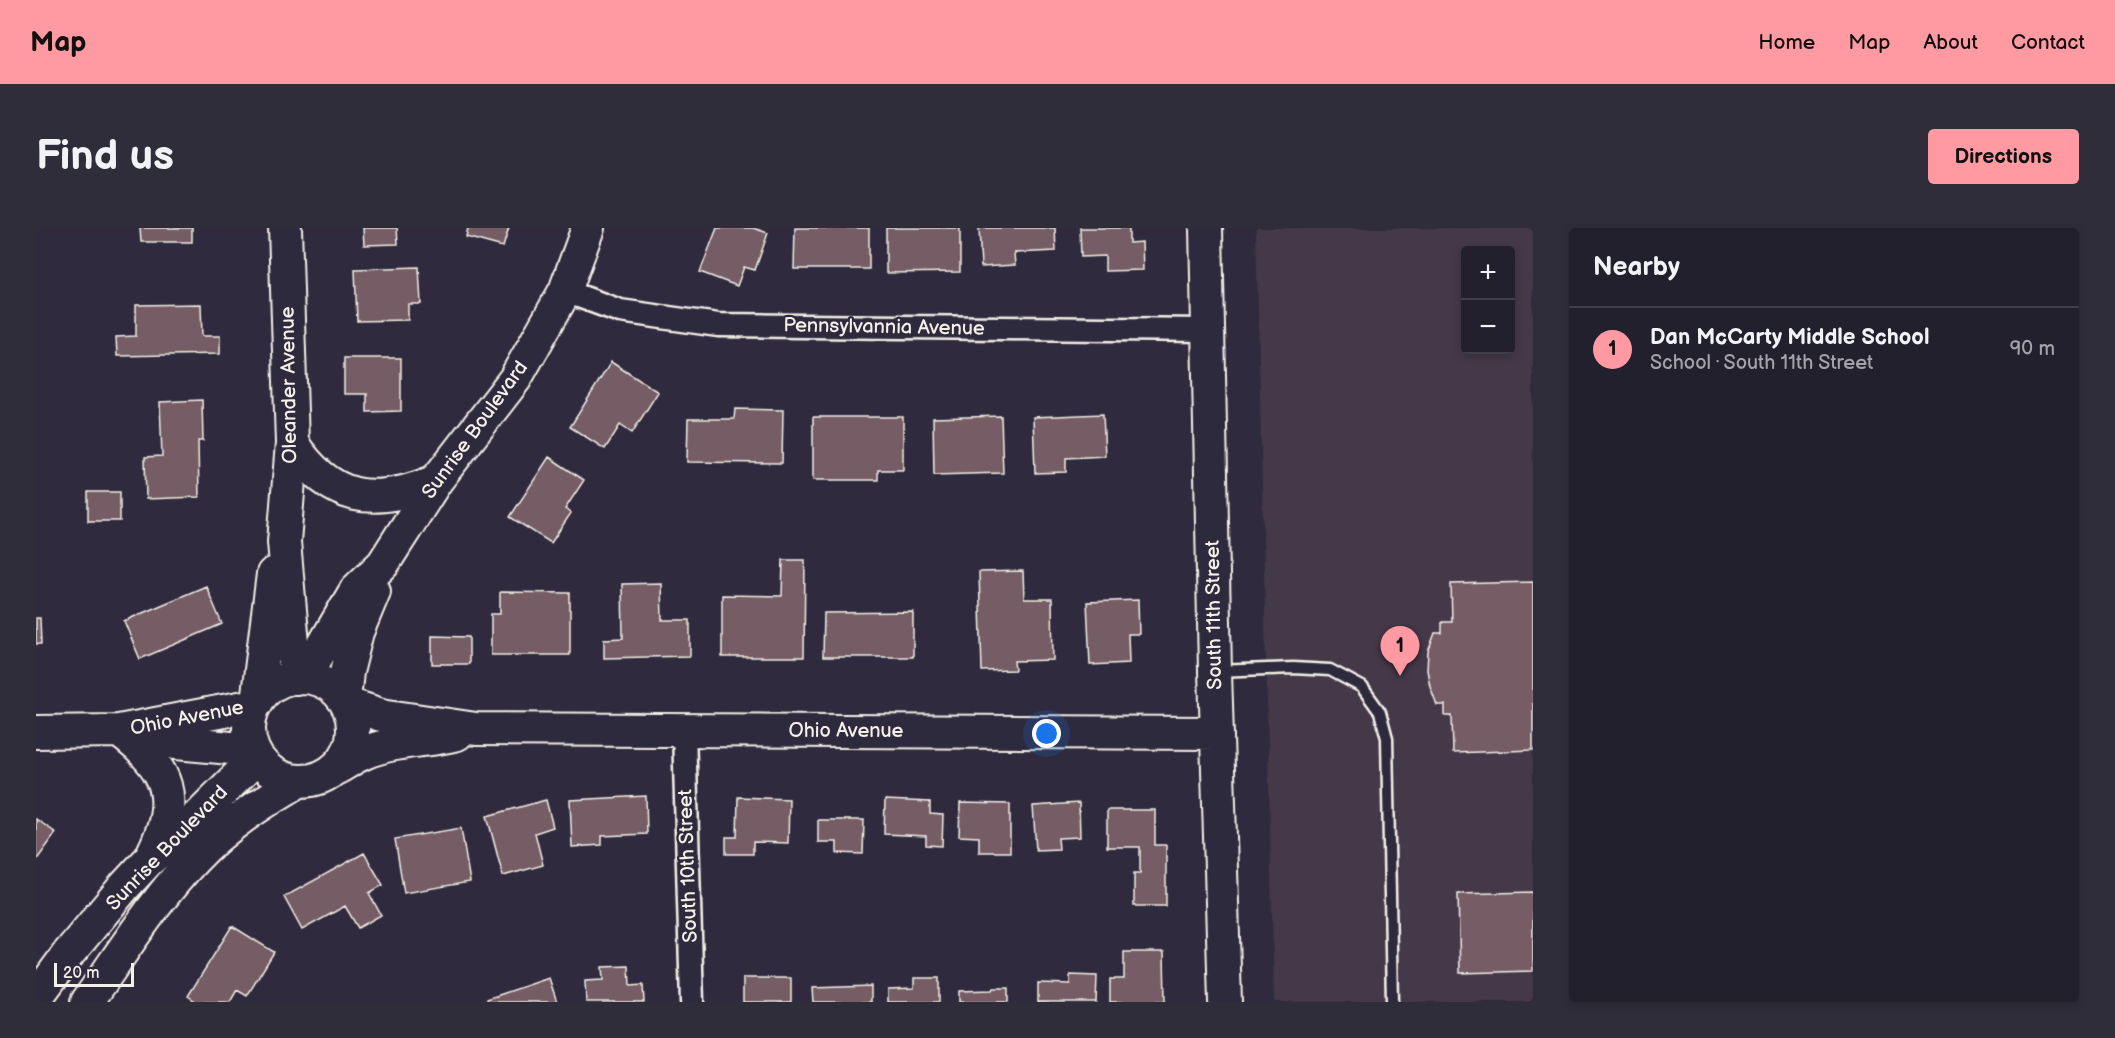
<!DOCTYPE html>
<html lang="en">
<head>
<meta charset="utf-8">
<style>
  body { margin:0; font-family:"Balsamiq Sans",sans-serif; background:#2f2d3a; color:#f1f3f6 }
  .controls { position:absolute; right:18px; top:18px; display:grid; overflow:hidden; border-radius:6px; box-shadow:0 3px 9px #0003 }
  .controls button { width:54px; height:54px; display:grid; place-items:center; padding:0; border:0; border-bottom:2px solid #403e4a; background:#23202e; color:#f1f3f6; font:30px sans-serif }
  .scale { position:absolute; left:18px; bottom:15px; width:80px; box-sizing:border-box; padding-left:6px; border:3px solid #f4f1e8; border-top:0; font-size:16px; line-height:21px; white-space:nowrap; color:#f4f1e8; -webkit-text-stroke:4px #2f2a3d; paint-order:stroke }
  .you { position:absolute; left:1011px; top:506px; width:21px; height:21px; margin:-15px; border:4px solid #fff; border-radius:50%; background:#1a73e8; box-shadow:0 0 0 9px #1a73e833 }
  .badge { display:grid; place-items:center; width:39px; height:39px; border-radius:50%; background:#ff9aa2; color:#111; font-size:20px; font-weight:700 }
  .pin { position:absolute; translate:-50% -50px; filter:drop-shadow(0 2px 3px #0008) }
  .pin::after { content:''; position:absolute; top:32px; width:21px; height:18px; background:inherit; clip-path:polygon(0 0,100% 0,50% 100%) }
  .list { margin:0; padding:0; list-style:none }
  h2 { display:flex; justify-content:space-between; align-items:center; height:78px; margin:0; padding:0 24px; font-size:26px }
  h2 small { font-size:20px; font-weight:400; color:#a3a3aa }
  .list li { display:grid; grid-template-columns:39px 1fr auto; gap:18px; align-items:center; box-sizing:border-box; height:84px; padding:0 24px; border-top:2px solid #403e4a }
  .list b { display:block; font-size:22px; white-space:nowrap }
  .list p { margin:0; font-size:20px; white-space:nowrap; color:#a3a3aa }
  .list em { font-size:20px; font-style:normal; color:#a3a3aa }
  .map { position:relative; flex:none; width:1497px; height:774px; overflow:hidden; border-radius:6px }
  header { display:flex; align-items:center; gap:36px; box-sizing:border-box; height:84px; padding:0 30px; background:#ff9aa2; color:#111 }
  header strong { font-size:28px }
  nav { display:flex; gap:33px; margin-inline-start:auto; font-size:21px }
  .intro { display:flex; align-items:center; justify-content:space-between; box-sizing:border-box; height:144px; padding:0 36px }
  h1 { margin:0; font-size:42px }
  .button { padding:15px 27px; border-radius:6px; background:#ff9aa2; color:#111; font-size:21px; font-weight:700 }
  main { display:flex; gap:36px; padding:0 36px }
  aside { flex:1; background:#23202e; border-radius:6px; box-shadow:0 3px 9px #0003 }
  .map>svg:first-child { display:block }
  .built { fill:#443949; fill-rule:evenodd }
  .building { fill:#745c65; stroke:#f4f1e8; stroke-width:1.5 }
  .lines { fill:none; stroke-linecap:round; stroke-linejoin:round }
  .lane-casing { stroke:#f4f1e8; stroke-width:15 }
  .street-casing { stroke:#f4f1e8; stroke-width:27 }
  .secondary-casing { stroke:#f4f1e8; stroke-width:36 }
  .lane { stroke:#2f2a3d; stroke-width:10 }
  .street { stroke:#2f2a3d; stroke-width:22 }
  .secondary { stroke:#2f2a3d; stroke-width:32 }
  .labels { text-anchor:middle; dominant-baseline:central; stroke-width:4.5; stroke-linejoin:round; paint-order:stroke }
  .street-label { font-size:20px; fill:#f4f1e8; stroke:#2f2a3d }
</style>
</head>
<body>
<header>
<strong>Map</strong>
<nav><a>Home</a><a>Map</a><a>About</a><a>Contact</a></nav>
</header>
<div class="intro"><h1>Find us</h1><a class="button">Directions</a></div>
<main>
<div class="map">
<svg width="1497" height="774" viewBox="0 0 1497 774">
  <rect width="100%" height="100%" fill="#2f2a3d"/>
  <filter id="ink" filterUnits="userSpaceOnUse"><feTurbulence type="fractalNoise" baseFrequency=".0167" numOctaves="2"/><feDisplacementMap in="SourceGraphic" scale="12" xChannelSelector="R" yChannelSelector="G"/><feConvolveMatrix kernelMatrix="1 2 1 2 8 2 1 2 1" color-interpolation-filters="sRGB"/></filter>
  <g filter="url(#ink)">
    <path class="built" d="M1220 0H1497V774H1238ZM1430 22H1474V122H1430Z"/>
    <path class="building" d="M104 0H156V14H105Z
      M327 0H361L362 16 328 17Z
      M432 0H473L467 19 430 9Z
      M681 0H717L732 5 719 42 708 39 701 58 664 44Z
      M759 0H833V41H758Z
      M850 0H924V44L850 45Z
      M943 0H1019L1020 23 978 25 979 37 945 39Z
      M1044 0H1093V15L1106 14 1107 42 1069 43V28L1045 29Z
      M383 39 385 76H372V92L321 93 319 41Z
      M165 76 166 108H184V126L81 128 80 109 100 108V77Z
      M308 130H365V183L331 184V166H308Z
      M575 134 622 164 596 205 584 197 569 221 534 199Z
      M166 172 167 213H162L163 269 110 271 109 229 126 228 124 174Z
      M699 181 747 182 746 235 651 234 652 191H698Z
      M1067 186 1069 228 1030 230V244L999 245 997 189Z
      M965 188 967 245 898 247 897 190Z
      M777 189H867V242H842V252H777Z
      M513 229 548 252 529 281 535 285 515 315 474 289Z
      M52 264H84V293H52Z
      M747 332H769L768 429H686V367L746 368Z
      M987 343 988 371H1016L1017 432 978 433 979 442 946 443 943 344Z
      M1497 354V522L1417 525 1416 488H1409V477H1401L1394 458 1391 442 1392 424 1399 405H1406V394H1416L1415 356Z
      M625 355 626 392H654V428L568 430V411L587 410 586 356Z
      M170 358 186 396 104 431 88 393Z
      M464 364 534 365V427H455V386H464Z
      M1102 372 1103 406H1092L1093 435 1054 437 1051 374Z
      M877 384V429H787L788 385Z
      M0 390H4L5 416H0Z
      M396 408 433 409V436H396Z
      M610 568 611 606 566 608V617L536 619 534 572Z
      M702 569 753 571 752 615 717 614V626H690V609H701Z
      M510 572 517 599 499 605 507 637 467 648 451 588Z
      M849 572 894 574V586L907 587 906 618 890 617V608L848 606Z
      M924 575 974 576V624H943V609L923 608Z
      M1043 575 1044 609 1022 610 1023 621 1000 622 997 578Z
      M1071 582H1119V617H1130V678H1098V645H1104V619H1071Z
      M0 591 20 605 0 633Z
      M782 592H828L827 626 801 625V614H782Z
      M425 600 434 654 368 665 359 611Z
      M328 625 347 657 333 665 345 687 322 700 309 678 266 702 248 669Z
      M1497 664V743L1424 745 1422 666Z
      M196 698 238 724 211 768 201 762 194 774H161L152 768Z
      M1088 724H1128L1129 774H1074V751H1088Z
      M593 738 594 758 607 757 608 774H550L549 753 567 752 566 739Z
      M1034 747 1061 748 1060 774H1002V755L1034 756Z
      M513 750 521 774H452L451 771Z
      M707 750H755V774H707Z
      M878 750H903V774H852V761L878 760Z
      M835 758V774H777L776 760Z
      M957 760H972V774H923V763L956 762Z"/>
    <g class="lines">
      <g class="lane-casing">
        <path id="lane" d="M1181 443 1257 440 1294 442 1326 459 1344 484 1351 510 1356 774"/>
      </g>
      <g class="street-casing">
        <path id="street" d="M529 63 584 83 682 97 1172 102
          M648 502 656 774"/>
      </g>
      <g class="secondary-casing">
        <path id="secondary" d="M249 0 256 215 248 314 260 450
          M1170 0 1179 443 1189 774
          M256 215C295 274 337 279 400 253
          M266 449 280 430 320 362 347 336 400 253 479 151 529 63 552 0
          M213 501a52 52 0 1 1 104 0a52 52 0 1 1-104 0Z
          M308 471 311 444 321 404 338 363
          M221 474 237 346
          M311 476 345 487 440 501 1181 505
          M83 503C133 540 145 570 116 627
          M0 504 83 503 219 477
          M96 506 140 515 217 522
          M299 541C309 536 318 529 328 525 357 512 391 514 421 506
          M0 770 33 725 88 659 113 632 161 589 221 529
          M51 774C86 725 118 673 159 630 189 598 226 575 263 553"/>
      </g>
      <use href="#lane" class="lane"/>
      <use href="#street" class="street"/>
      <use href="#secondary" class="secondary"/>
    </g>
  </g>
  <g class="labels">
    <g class="street-label">
      <text transform="translate(848 99) rotate(1)">Pennsylvannia Avenue</text>
      <text transform="translate(253 157) rotate(-91)">Oleander Avenue</text>
      <text transform="translate(439 202) rotate(-54)">Sunrise Boulevard</text>
      <text transform="translate(1178 387) rotate(-91)">South 11th Street</text>
      <text transform="translate(151 490) rotate(-11)">Ohio Avenue</text>
      <text x="810" y="503">Ohio Avenue</text>
      <text transform="translate(131 620) rotate(-46)">Sunrise Boulevard</text>
      <text transform="translate(652 638) rotate(-92)">South 10th Street</text>
    </g>
  </g>
</svg>
<div class="controls">
<button>+</button>
<button>−</button>
</div>
<div class="scale">20 m</div>
<div class="you"></div>
<div class="pin badge" style="left:1364px;top:448px">1</div>
</div>
<aside>
<h2>Nearby<small></small></h2>
<ul class="list">
<li><span class="badge">1</span><div><b>Dan McCarty Middle School</b><p>School · South 11th Street</p></div><em>90 m</em></li>
</ul>
</aside>
</main>
</body>
</html>
